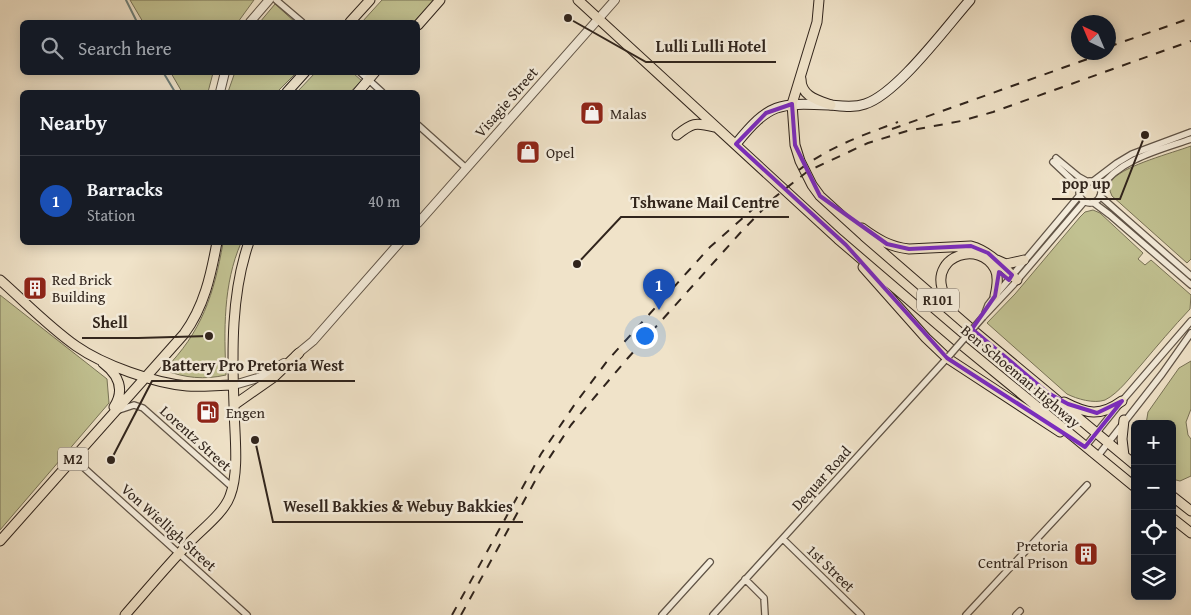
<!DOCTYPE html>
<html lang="en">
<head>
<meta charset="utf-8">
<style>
  body { margin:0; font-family:"Gentium Book Plus",serif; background:#242831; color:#f1f3f6 }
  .controls { position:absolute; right:15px; bottom:15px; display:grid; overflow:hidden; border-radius:8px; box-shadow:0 2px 12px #0003 }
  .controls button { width:45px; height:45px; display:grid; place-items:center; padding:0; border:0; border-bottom:1px solid #363941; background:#171b24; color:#f1f3f6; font:25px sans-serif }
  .compass { position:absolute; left:1071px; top:15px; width:45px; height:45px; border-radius:50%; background:#171b24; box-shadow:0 2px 12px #0003; rotate:316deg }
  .you { position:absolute; left:644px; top:335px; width:18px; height:18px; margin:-12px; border:4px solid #fff; border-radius:50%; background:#1a73e8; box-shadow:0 0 0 8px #1a73e833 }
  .badge { display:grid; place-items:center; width:32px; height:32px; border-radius:50%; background:#7c3aed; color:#fff; font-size:16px; font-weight:700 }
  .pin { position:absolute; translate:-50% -41px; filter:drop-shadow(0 1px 2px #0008) }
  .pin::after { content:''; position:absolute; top:26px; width:18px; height:15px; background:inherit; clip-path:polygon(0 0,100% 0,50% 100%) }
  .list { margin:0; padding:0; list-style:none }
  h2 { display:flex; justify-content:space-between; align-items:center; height:65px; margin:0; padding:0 20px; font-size:21px }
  h2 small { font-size:16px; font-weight:400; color:#9ea1a6 }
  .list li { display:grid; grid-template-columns:32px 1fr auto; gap:15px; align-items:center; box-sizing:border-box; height:90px; padding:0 20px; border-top:1px solid #363941 }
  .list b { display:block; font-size:19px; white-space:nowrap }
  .list p { margin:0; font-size:16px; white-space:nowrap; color:#9ea1a6 }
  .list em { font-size:16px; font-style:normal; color:#9ea1a6 }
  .icon { flex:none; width:28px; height:28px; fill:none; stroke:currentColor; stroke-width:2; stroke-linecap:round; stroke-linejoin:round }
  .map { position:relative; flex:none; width:1191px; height:615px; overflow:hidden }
  .search { position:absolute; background:#171b24; box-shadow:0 2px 12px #0003; left:20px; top:20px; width:400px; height:55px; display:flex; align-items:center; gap:12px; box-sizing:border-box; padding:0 18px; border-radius:8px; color:#9ea1a6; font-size:19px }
  .panel { position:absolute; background:#171b24; box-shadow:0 2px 12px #0003; left:20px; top:90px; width:400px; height:155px; border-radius:8px }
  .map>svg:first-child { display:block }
  .green { fill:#c1c191; stroke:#787256 }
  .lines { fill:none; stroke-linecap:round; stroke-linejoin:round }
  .stream { stroke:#70807a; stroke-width:2 }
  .minor-casing { stroke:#605447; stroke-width:8 }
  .tertiary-casing { stroke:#605447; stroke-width:10 }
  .secondary-casing { stroke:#30241c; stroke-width:11 }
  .primary-casing { stroke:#30241c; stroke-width:11 }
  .minor { stroke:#f5eddc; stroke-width:5.5 }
  .tertiary { stroke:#f5eddc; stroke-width:8 }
  .secondary { stroke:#f5eddc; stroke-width:9 }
  .primary { stroke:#f0e3c9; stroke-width:9 }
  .rail { stroke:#30241c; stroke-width:2; stroke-dasharray:9 9; stroke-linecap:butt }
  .minor-bridge-casing { stroke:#605447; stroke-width:8; stroke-linecap:butt }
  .minor-bridge { stroke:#f5eddc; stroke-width:5.5 }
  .marked { fill:none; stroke:#7b2cbf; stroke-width:4; stroke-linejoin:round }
  .labels { text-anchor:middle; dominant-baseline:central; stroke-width:5; stroke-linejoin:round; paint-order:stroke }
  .shield { fill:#f5eddc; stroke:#6b6056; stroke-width:1 }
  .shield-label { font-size:14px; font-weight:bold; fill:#30241c }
  .street-label { font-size:15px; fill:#30241c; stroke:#f5eddc }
  .poi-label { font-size:15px; fill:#30241c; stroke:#f5eddc; text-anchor:start }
  .leader { fill:none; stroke:#30241c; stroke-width:2 }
  .callout-dot { fill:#30241c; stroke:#f5eddc; stroke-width:2 }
  .callout-label { font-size:16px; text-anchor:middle; font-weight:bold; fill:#30241c; stroke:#f5eddc; stroke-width:5; stroke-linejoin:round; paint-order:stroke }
</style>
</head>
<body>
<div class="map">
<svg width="1191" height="615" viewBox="0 0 1191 615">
  <rect width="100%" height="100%" fill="#f0e3c9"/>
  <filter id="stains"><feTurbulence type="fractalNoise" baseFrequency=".004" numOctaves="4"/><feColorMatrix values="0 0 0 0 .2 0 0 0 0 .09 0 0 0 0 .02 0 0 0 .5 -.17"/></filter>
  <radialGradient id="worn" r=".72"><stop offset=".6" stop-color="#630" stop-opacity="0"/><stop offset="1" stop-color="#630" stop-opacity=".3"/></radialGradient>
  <path class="green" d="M130 0H254L238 22H143Z
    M382 0H435L414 22H362Z
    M275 4 295 22H260Z
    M235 72H296V73L277 92H228Z
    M171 73H213L208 92H182Z
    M315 73H353L362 81 350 92H297Z
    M1191 146V259L1187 263 1112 196 1110 191C1110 186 1110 183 1113 179 1126 165 1172 153 1191 146Z
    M1093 210 1100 213 1143 253 1138 259 1145 265 1151 260 1191 295 1190 309C1173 327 1157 346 1141 365 1131 376 1119 393 1105 400 1094 404 1077 399 1067 394L987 323 1015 294 1080 217 1085 212Z
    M223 243H241C223 284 224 331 226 375 204 380 185 378 164 370 202 332 214 294 223 243Z
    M0 295 107 379 109 403 0 530Z
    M1191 361V409L1186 422 1188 435 1191 439V476L1180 481 1172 479V424H1146L1148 412 1179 368Z"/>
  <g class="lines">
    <path class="stream" d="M126 0 137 22
      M163 72 175 92"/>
    <g class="minor-casing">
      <path id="minor" d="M276 0 302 22
        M360 72 382 92
        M418 125 466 168
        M1056 158 1079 177 1088 182
        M1053 162 1071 179 1079 189
        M1079 192a11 11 0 1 1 22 0a11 11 0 1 1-22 0Z
        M1092 182 1117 163 1132 154 1191 132
        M1100 188C1120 159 1159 150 1191 139
        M1100 196 1191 276
        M1094 203 1110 215 1191 285
        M985 313 988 305 995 296 1079 196
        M983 317 1014 284 1084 202
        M116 411 134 405 143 408 232 487
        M1085 447 1122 401 1191 321
        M1097 457 1162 374 1191 333
        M73 458 247 615
        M783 539 861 615
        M745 579 764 598 765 615
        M662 615 710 562
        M713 615 949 356
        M966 615 1087 485
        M1016 615 1020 611"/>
    </g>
    <g class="tertiary-casing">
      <path id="tertiary" d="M250 22 269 0
        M220 92 225 72
        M418 223 615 0
        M296 355 313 341 400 242
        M234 385 261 377 284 363"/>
    </g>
    <g class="secondary-casing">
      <path id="secondary" d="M736 144C770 102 779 103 831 105 842 106 854 108 865 104 897 94 946 27 970 0"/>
    </g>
    <g class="primary-casing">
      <path id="primary" d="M578 0 838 239 957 341 1135 487
        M819 0 817 22 792 104 795 145 800 161 812 185 820 196 864 236 969 327 1135 465
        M350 22 370 0
        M418 25 440 0
        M801 79C801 96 817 100 831 105
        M287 92 305 72
        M358 92 375 72
        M677 135C692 123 695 122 714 127
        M862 228C877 239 890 247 909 249L971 246C990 251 1003 267 1017 280
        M997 260 1006 264 1024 260
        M863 267 926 338 947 358 1060 432
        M0 280C25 302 49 327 76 346 103 365 154 383 187 386 203 387 218 385 234 385
        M953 309C949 302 944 296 942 288 933 256 979 240 995 269 999 277 997 287 995 296
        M103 363C119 375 125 390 114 407
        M1064 402C1087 414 1100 417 1122 401
        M234 405 274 377 299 353
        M1124 456 1122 439 1124 420
        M1172 496 1191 511
        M1172 518 1191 533
        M0 541 184 334C204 307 211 275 217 242
        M125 615C146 591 166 567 188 544 201 530 224 513 230 496 240 470 234 431 234 405 232 352 231 293 249 242"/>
    </g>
    <use href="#minor" class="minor"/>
    <use href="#tertiary" class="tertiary"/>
    <use href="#secondary" class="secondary"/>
    <use href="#primary" class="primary"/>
    <path class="rail" d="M1108 47 1191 18
      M892 129 1107 52
      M799 170C829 147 863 135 898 122
      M452 615 541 454 575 404 608 360 710 247 761 202
      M461 615 540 472 571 425 627 359 741 232 775 197 808 171 868 143 907 131 961 121 993 112 1191 41"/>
    <g class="minor-bridge-casing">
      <path id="minor-bridge" d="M949 356 983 317"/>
    </g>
    <use href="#minor-bridge" class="minor-bridge"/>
  </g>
  <path class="marked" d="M792 104 795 145 820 196 887 244 909 249 971 246 988 253 1012 275 1009 280 999 272 995 296 972 329 1048 393 1068 404 1097 413 1122 401 1085 447 947 358 846 245 736 144 766 113Z"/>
  <defs>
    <g id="shop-square" transform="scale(1.25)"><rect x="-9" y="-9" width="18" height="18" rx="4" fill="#8f2418" stroke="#f5eddc"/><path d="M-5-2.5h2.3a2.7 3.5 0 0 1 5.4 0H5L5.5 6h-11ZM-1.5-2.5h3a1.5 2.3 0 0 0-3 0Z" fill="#fff"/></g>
    <g id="building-square" transform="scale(1.25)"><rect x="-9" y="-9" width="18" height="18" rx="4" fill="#8f2418" stroke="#f5eddc"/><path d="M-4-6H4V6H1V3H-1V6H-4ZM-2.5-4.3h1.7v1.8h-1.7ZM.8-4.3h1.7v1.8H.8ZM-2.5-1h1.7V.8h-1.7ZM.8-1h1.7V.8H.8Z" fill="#fff"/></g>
    <g id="fuel-square" transform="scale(1.25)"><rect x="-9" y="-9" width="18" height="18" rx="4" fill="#8f2418" stroke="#f5eddc"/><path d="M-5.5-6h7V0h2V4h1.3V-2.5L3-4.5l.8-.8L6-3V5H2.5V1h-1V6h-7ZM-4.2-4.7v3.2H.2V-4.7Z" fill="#fff"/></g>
  </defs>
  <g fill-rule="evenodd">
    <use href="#shop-square" x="592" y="113"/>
    <use href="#shop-square" x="528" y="152"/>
    <use href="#building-square" x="35" y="288"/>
    <use href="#fuel-square" x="208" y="412"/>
    <use href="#building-square" x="1086" y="554"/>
  </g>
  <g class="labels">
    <g class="shield">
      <rect x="917" y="288.5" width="42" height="23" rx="4"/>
      <rect x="58" y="447.5" width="30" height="23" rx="4"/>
    </g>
    <g class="shield-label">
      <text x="938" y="300">R101</text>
      <text x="73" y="459">M2</text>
    </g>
    <g class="street-label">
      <text transform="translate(506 102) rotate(-49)">Visagie Street</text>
      <text transform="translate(1021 376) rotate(40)">Ben Schoeman Highway</text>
      <text transform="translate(196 438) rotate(42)">Lorentz Street</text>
      <text transform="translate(821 478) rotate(-48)">Dequar Road</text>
      <text transform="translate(169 527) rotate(42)">Von Wielligh Street</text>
      <text transform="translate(831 568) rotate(44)">1st Street</text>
    </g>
    <g class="poi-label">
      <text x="610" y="113">Malas</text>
      <text x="546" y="152">Opel</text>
      <text x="52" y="279">Red Brick<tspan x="52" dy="17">Building</tspan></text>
      <text x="226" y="412">Engen</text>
      <text x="1068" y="545" text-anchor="end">Pretoria<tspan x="1068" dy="17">Central Prison</tspan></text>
    </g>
  </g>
  <path class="leader" d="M568 18L646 62H776M1145 135L1120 199H1052M577 264L621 217H789M209 336L138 338H82M111 460L152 381H355M255 440L273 522H523"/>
  <g class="callout-dot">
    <circle cx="568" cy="18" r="5"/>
    <circle cx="1145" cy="135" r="5"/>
    <circle cx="577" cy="264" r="5"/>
    <circle cx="209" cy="336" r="5"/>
    <circle cx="111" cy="460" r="5"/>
    <circle cx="255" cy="440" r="5"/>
  </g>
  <g class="callout-label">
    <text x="711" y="52">Lulli Lulli Hotel</text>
    <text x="1086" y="189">pop up</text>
    <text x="705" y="208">Tshwane Mail Centre</text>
    <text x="110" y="328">Shell</text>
    <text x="253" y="371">Battery Pro Pretoria West</text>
    <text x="398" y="512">Wesell Bakkies &amp; Webuy Bakkies</text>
  </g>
  <rect width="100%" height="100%" filter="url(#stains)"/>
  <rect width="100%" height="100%" fill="url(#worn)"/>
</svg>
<div class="controls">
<button>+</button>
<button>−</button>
<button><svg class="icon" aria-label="locate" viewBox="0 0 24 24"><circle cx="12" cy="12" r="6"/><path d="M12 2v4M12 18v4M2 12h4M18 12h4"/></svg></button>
<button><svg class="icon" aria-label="layers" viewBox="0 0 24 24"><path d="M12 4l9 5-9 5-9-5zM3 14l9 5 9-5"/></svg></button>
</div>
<svg class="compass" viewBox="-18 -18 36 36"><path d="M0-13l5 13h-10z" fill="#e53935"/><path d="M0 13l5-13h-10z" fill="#9ea1a6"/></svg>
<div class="you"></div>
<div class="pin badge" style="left:659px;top:310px;background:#1a4fb4">1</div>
<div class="search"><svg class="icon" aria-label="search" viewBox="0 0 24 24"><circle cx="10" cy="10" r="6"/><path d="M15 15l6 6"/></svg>Search here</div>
<section class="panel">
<h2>Nearby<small></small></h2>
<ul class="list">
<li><span class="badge" style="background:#1a4fb4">1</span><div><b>Barracks</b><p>Station</p></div><em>40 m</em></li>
</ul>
</section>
</div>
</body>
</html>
